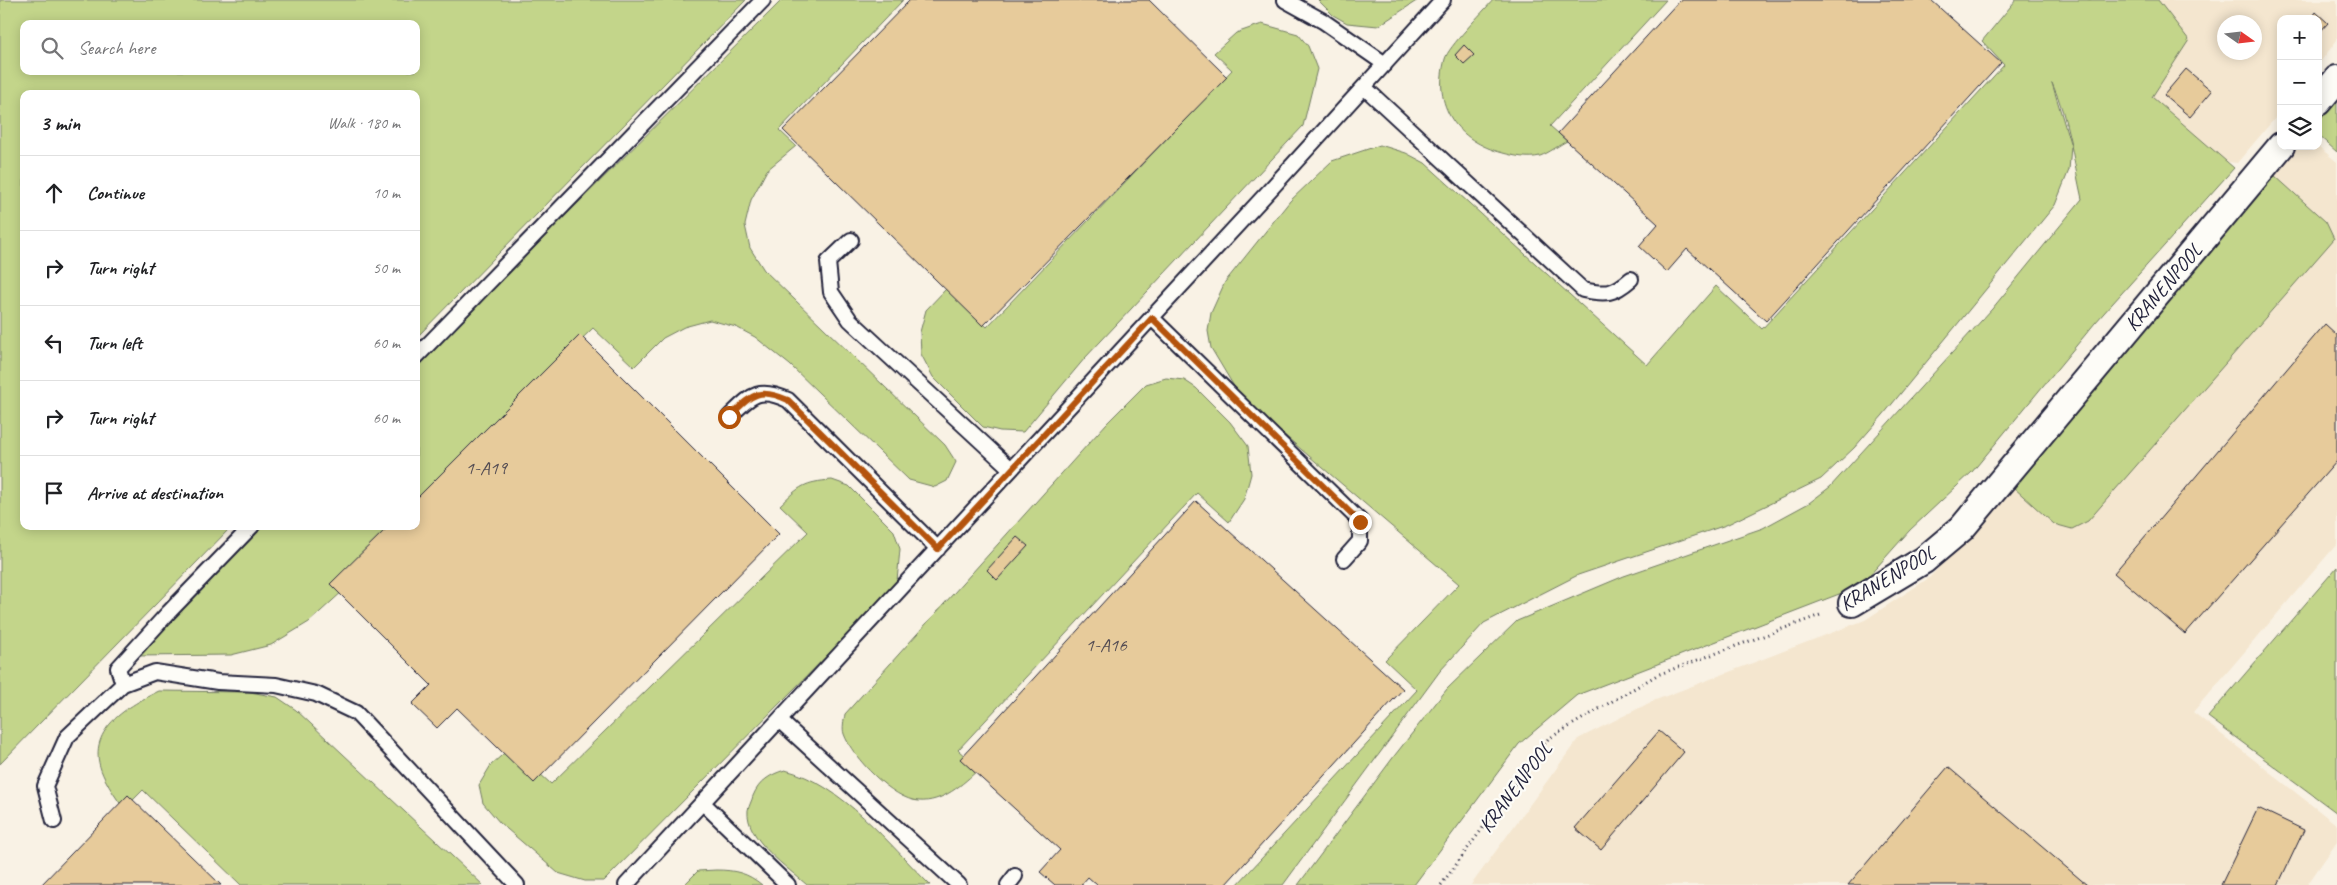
<!DOCTYPE html>
<html lang="en">
<head>
<meta charset="utf-8">
<style>
  body { margin:0; font-family:Caveat,sans-serif; background:#f6f6f6; color:#202124 }
  .controls { position:absolute; right:15px; top:15px; display:grid; overflow:hidden; border-radius:10px; box-shadow:0 2px 12px #0003 }
  .controls button { width:45px; height:45px; display:grid; place-items:center; padding:0; border:0; border-bottom:1px solid #e0e0e0; background:#fff; color:#202124; font:25px sans-serif }
  .compass { position:absolute; left:2217px; top:15px; width:45px; height:45px; border-radius:50%; background:#fff; box-shadow:0 2px 12px #0003; rotate:104deg }
  .stop { position:absolute; width:15px; height:15px; margin:-11px; border:4px solid #b45309; border-radius:50%; background:#fff }
  .stop.end { background:#b45309; border-color:#fff; box-shadow:0 1px 5px #0008 }
  .list { margin:0; padding:0; list-style:none }
  h2 { display:flex; justify-content:space-between; align-items:center; height:65px; margin:0; padding:0 20px; font-size:21px }
  h2 small { font-size:16px; font-weight:400; color:#757577 }
  .list li { display:grid; grid-template-columns:32px 1fr auto; gap:15px; align-items:center; box-sizing:border-box; height:75px; padding:0 20px; border-top:1px solid #e0e0e0 }
  .list b { display:block; font-size:19px; white-space:nowrap }
  .list em { font-size:16px; font-style:normal; color:#757577 }
  .icon { flex:none; width:28px; height:28px; fill:none; stroke:currentColor; stroke-width:2; stroke-linecap:round; stroke-linejoin:round }
  .map { position:relative; flex:none; width:2337px; height:885px; overflow:hidden }
  .search { position:absolute; background:#fff; box-shadow:0 2px 12px #0003; left:20px; top:20px; width:400px; height:55px; display:flex; align-items:center; gap:12px; box-sizing:border-box; padding:0 18px; border-radius:10px; color:#757577; font-size:19px }
  .panel { position:absolute; background:#fff; box-shadow:0 2px 12px #0003; left:20px; top:90px; width:400px; height:440px; border-radius:10px }
  .map>svg:first-child { display:block }
  .built { fill:#f4e6cf; fill-rule:evenodd }
  .green { fill:#c3d58a; stroke:#727c62; fill-rule:evenodd }
  .building { fill:#e7cb9b; stroke:#22223b }
  .lines { fill:none; stroke-linecap:round; stroke-linejoin:round }
  .lane-casing { stroke:#22223b; stroke-width:18 }
  .street-casing { stroke:#22223b; stroke-width:30 }
  .path { stroke:#22223b; stroke-width:3; stroke-dasharray:1 4; stroke-linecap:butt }
  .lane { stroke:#fdfcf7; stroke-width:14 }
  .street { stroke:#fdfcf7; stroke-width:26 }
  .route { stroke:#b45309; stroke-width:6 }
  .labels { text-anchor:middle; dominant-baseline:central; stroke-width:4.5; stroke-linejoin:round; paint-order:stroke }
  .number-label { font-size:19px; fill:#534c53 }
  .street-label { font-size:21px; fill:#22223b; stroke:#fdfcf7 }
</style>
</head>
<body>
<div class="map">
<svg width="2337" height="885" viewBox="0 0 2337 885">
  <rect width="100%" height="100%" fill="#f9f2e5"/>
  <filter id="ink" filterUnits="userSpaceOnUse"><feTurbulence type="fractalNoise" baseFrequency=".02" numOctaves="2"/><feDisplacementMap in="SourceGraphic" scale="10" xChannelSelector="R" yChannelSelector="G"/><feConvolveMatrix kernelMatrix="1 2 1 2 8 2 1 2 1" color-interpolation-filters="sRGB"/></filter>
  <g filter="url(#ink)">
    <path class="built" d="M2138 0H2337V40L2318 65V19H2281V111L2237 163 2204 159 2137 95ZM2224 22H2254V52H2224Z
      M2295 146H2318L2337 162V544L2193 712 2337 825V842L2307 885H1471L1578 739 1653 701 1865 620 1929 578 1968 537Z"/>
    <path class="green" d="M0 0H746L416 338V94H24V526H232L0 764ZM24 24H416V71H24Z
      M782 0H903L779 130 796 146 767 170 751 200 745 225 750 248 764 270 945 445 956 462 947 481 935 487 909 480 790 365 755 337 736 327 710 320 684 327 663 338 634 367 593 328 416 500V369L556 225Z
      M1318 0H1418L1378 26 1347 23 1333 15Z
      M1493 0H1666L1550 126 1567 141C1559 145 1549 153 1540 156 1528 159 1514 156 1503 153 1457 141 1432 106 1445 59 1448 47 1483 12 1493 0Z
      M2016 0H2158L2189 40 2152 97 2234 168 2095 323 1972 472 1910 530 1860 586 1577 695 1519 744 1414 885H1298L1395 755 1447 689 1517 621 1624 576 1763 528 1809 503 1830 487 1992 309 2082 199C2073 160 2069 120 2052 83L2071 146 2069 170 2055 205 1883 415 1854 448 1821 479 1726 525 1578 575 1484 623 1440 671 1283 885H1237L1417 690 1385 660 1459 584 1241 398 1211 348 1208 331 1211 313 1225 282 1290 201 1332 161 1380 145 1406 153 1425 163 1647 365 1716 286 1762 329 2004 65 1982 41Z
      M1262 24 1298 34 1308 46 1317 69 1303 126 1085 358 1023 432 1000 431 983 427 933 377 921 354 920 332 926 310 946 289 987 327 1232 70 1214 53 1236 33Z
      M2337 100V152L2318 135V122Z
      M2274 175 2326 222 2334 239 2088 521 2072 529 2054 524 2013 487Z
      M1166 378 1184 380 1196 388 1230 422 1248 446 1251 474 1244 499 1229 522 1197 493 958 750 979 769C963 784 942 803 919 801 893 800 852 757 844 734 842 728 844 720 845 714L1107 423 1146 384Z
      M832 480 849 486 894 531 900 549 897 581 880 602 604 881H585L558 873 500 823 483 803 479 785 491 765 511 747 551 784 808 532 780 505C800 486 804 482 832 480Z
      M263 526H390L344 590 309 622 271 645 231 655 136 656Z
      M2337 567V813L2208 717Z
      M159 691 250 692 277 697 296 710 483 885H241L143 790 124 809C117 799 110 789 105 779 81 733 124 708 159 691Z
      M785 770C842 784 889 844 930 885H807C788 868 745 839 748 810 749 806 752 800 753 796 759 781 771 774 785 770Z
      M716 870C735 870 748 873 762 885H684L698 871Z"/>
    <path class="building" d="M910 0H1149L1227 77 983 326 783 130Z
      M1680 0H1931L2001 63 1766 321 1687 249 1667 272 1639 246 1658 224 1558 133Z
      M2316 12 2328 23 2318 34V19H2311Z
      M1464 45 1474 55 1464 64 1455 55Z
      M2186 69 2212 91 2190 117 2164 95Z
      M2325 324 2337 335V461L2185 634 2114 573Z
      M580 335 779 534 534 783 457 708 437 728 412 704 431 685 330 584 389 526H416V499Z
      M1196 501 1403 689 1225 885H1097L1088 877 1081 885H1055L1040 872 1060 850 960 759Z
      M1017 537 1028 546 997 580 987 570Z
      M1659 731 1684 752 1601 850 1575 828Z
      M1948 767 1968 784 2087 885H1848Z
      M128 795 221 885H41Z
      M2258 808 2304 830 2278 885H2221Z"/>
    <g class="lines">
      <g class="lane-casing">
        <path id="lane" d="M1285 0 1323 21 1385 64
          M1364 87 1583 290C1606 295 1614 294 1631 279
          M851 240 828 262 831 292 850 320 1011 469
          M1152 318 1360 521V541L1344 559
          M416 357 763 0
          M729 417C751 396 757 386 788 400L938 549
          M123 684 118 668 169 612 252 526
          M779 720 959 885
          M703 803 788 885
          M54 821 45 786 67 737 123 684 155 672 218 682 276 685 316 694 356 713 517 885
          M626 885 1268 192 1443 0
          M1008 885 1015 876"/>
      </g>
      <g class="street-casing">
        <path id="street" d="M2318 102 2337 79
          M1852 603 1924 560 1962 528 2281 146"/>
      </g>
      <path class="path" d="M1441 885 1548 739 1657 675 1823 614"/>
      <use href="#lane" class="lane"/>
      <use href="#street" class="street"/>
    </g>
  </g>
  <g class="lines" filter="url(#ink)">
    <path class="route" d="M729 417C751 396 757 386 788 400L938 549 1152 318 1360 522"/>
  </g>
  <g class="labels">
    <g class="number-label">
      <text x="486" y="468">1-A19</text>
      <text x="1106" y="645">1-A16</text>
    </g>
    <g class="street-label">
      <text transform="translate(2163 287) rotate(-50)">KRANENPOOL</text>
      <text transform="translate(1887 578) rotate(-31)">KRANENPOOL</text>
      <text transform="translate(1515 787) rotate(-53)">KRANENPOOL</text>
    </g>
  </g>
</svg>
<div class="controls">
<button>+</button>
<button>−</button>
<button><svg class="icon" aria-label="layers" viewBox="0 0 24 24"><path d="M12 4l9 5-9 5-9-5zM3 14l9 5 9-5"/></svg></button>
</div>
<svg class="compass" viewBox="-18 -18 36 36"><path d="M0-13l5 13h-10z" fill="#e53935"/><path d="M0 13l5-13h-10z" fill="#757577"/></svg>
<div class="stop" style="left:729px;top:417px"></div>
<div class="stop end" style="left:1360px;top:522px"></div>
<div class="search"><svg class="icon" aria-label="search" viewBox="0 0 24 24"><circle cx="10" cy="10" r="6"/><path d="M15 15l6 6"/></svg>Search here</div>
<section class="panel">
<h2>3 min<small>Walk · 180 m</small></h2>
<ul class="list">
<li><svg class="icon" aria-label="ahead" viewBox="0 0 24 24"><path d="M12 20V5M6 11l6-6 6 6"/></svg><div><b>Continue</b></div><em>10 m</em></li>
<li><svg class="icon" aria-label="right" viewBox="0 0 24 24"><path d="M7 20v-9h11M14 6l5 5-5 5"/></svg><div><b>Turn right</b></div><em>50 m</em></li>
<li><svg class="icon" aria-label="left" viewBox="0 0 24 24"><path d="M17 20v-9H6M10 6l-5 5 5 5"/></svg><div><b>Turn left</b></div><em>60 m</em></li>
<li><svg class="icon" aria-label="right" viewBox="0 0 24 24"><path d="M7 20v-9h11M14 6l5 5-5 5"/></svg><div><b>Turn right</b></div><em>60 m</em></li>
<li><svg class="icon" aria-label="arrive" viewBox="0 0 24 24"><path d="M6 21V4h12l-3 4 3 4H6"/></svg><div><b>Arrive at destination</b></div></li>
</ul>
</section>
</div>
</body>
</html>
